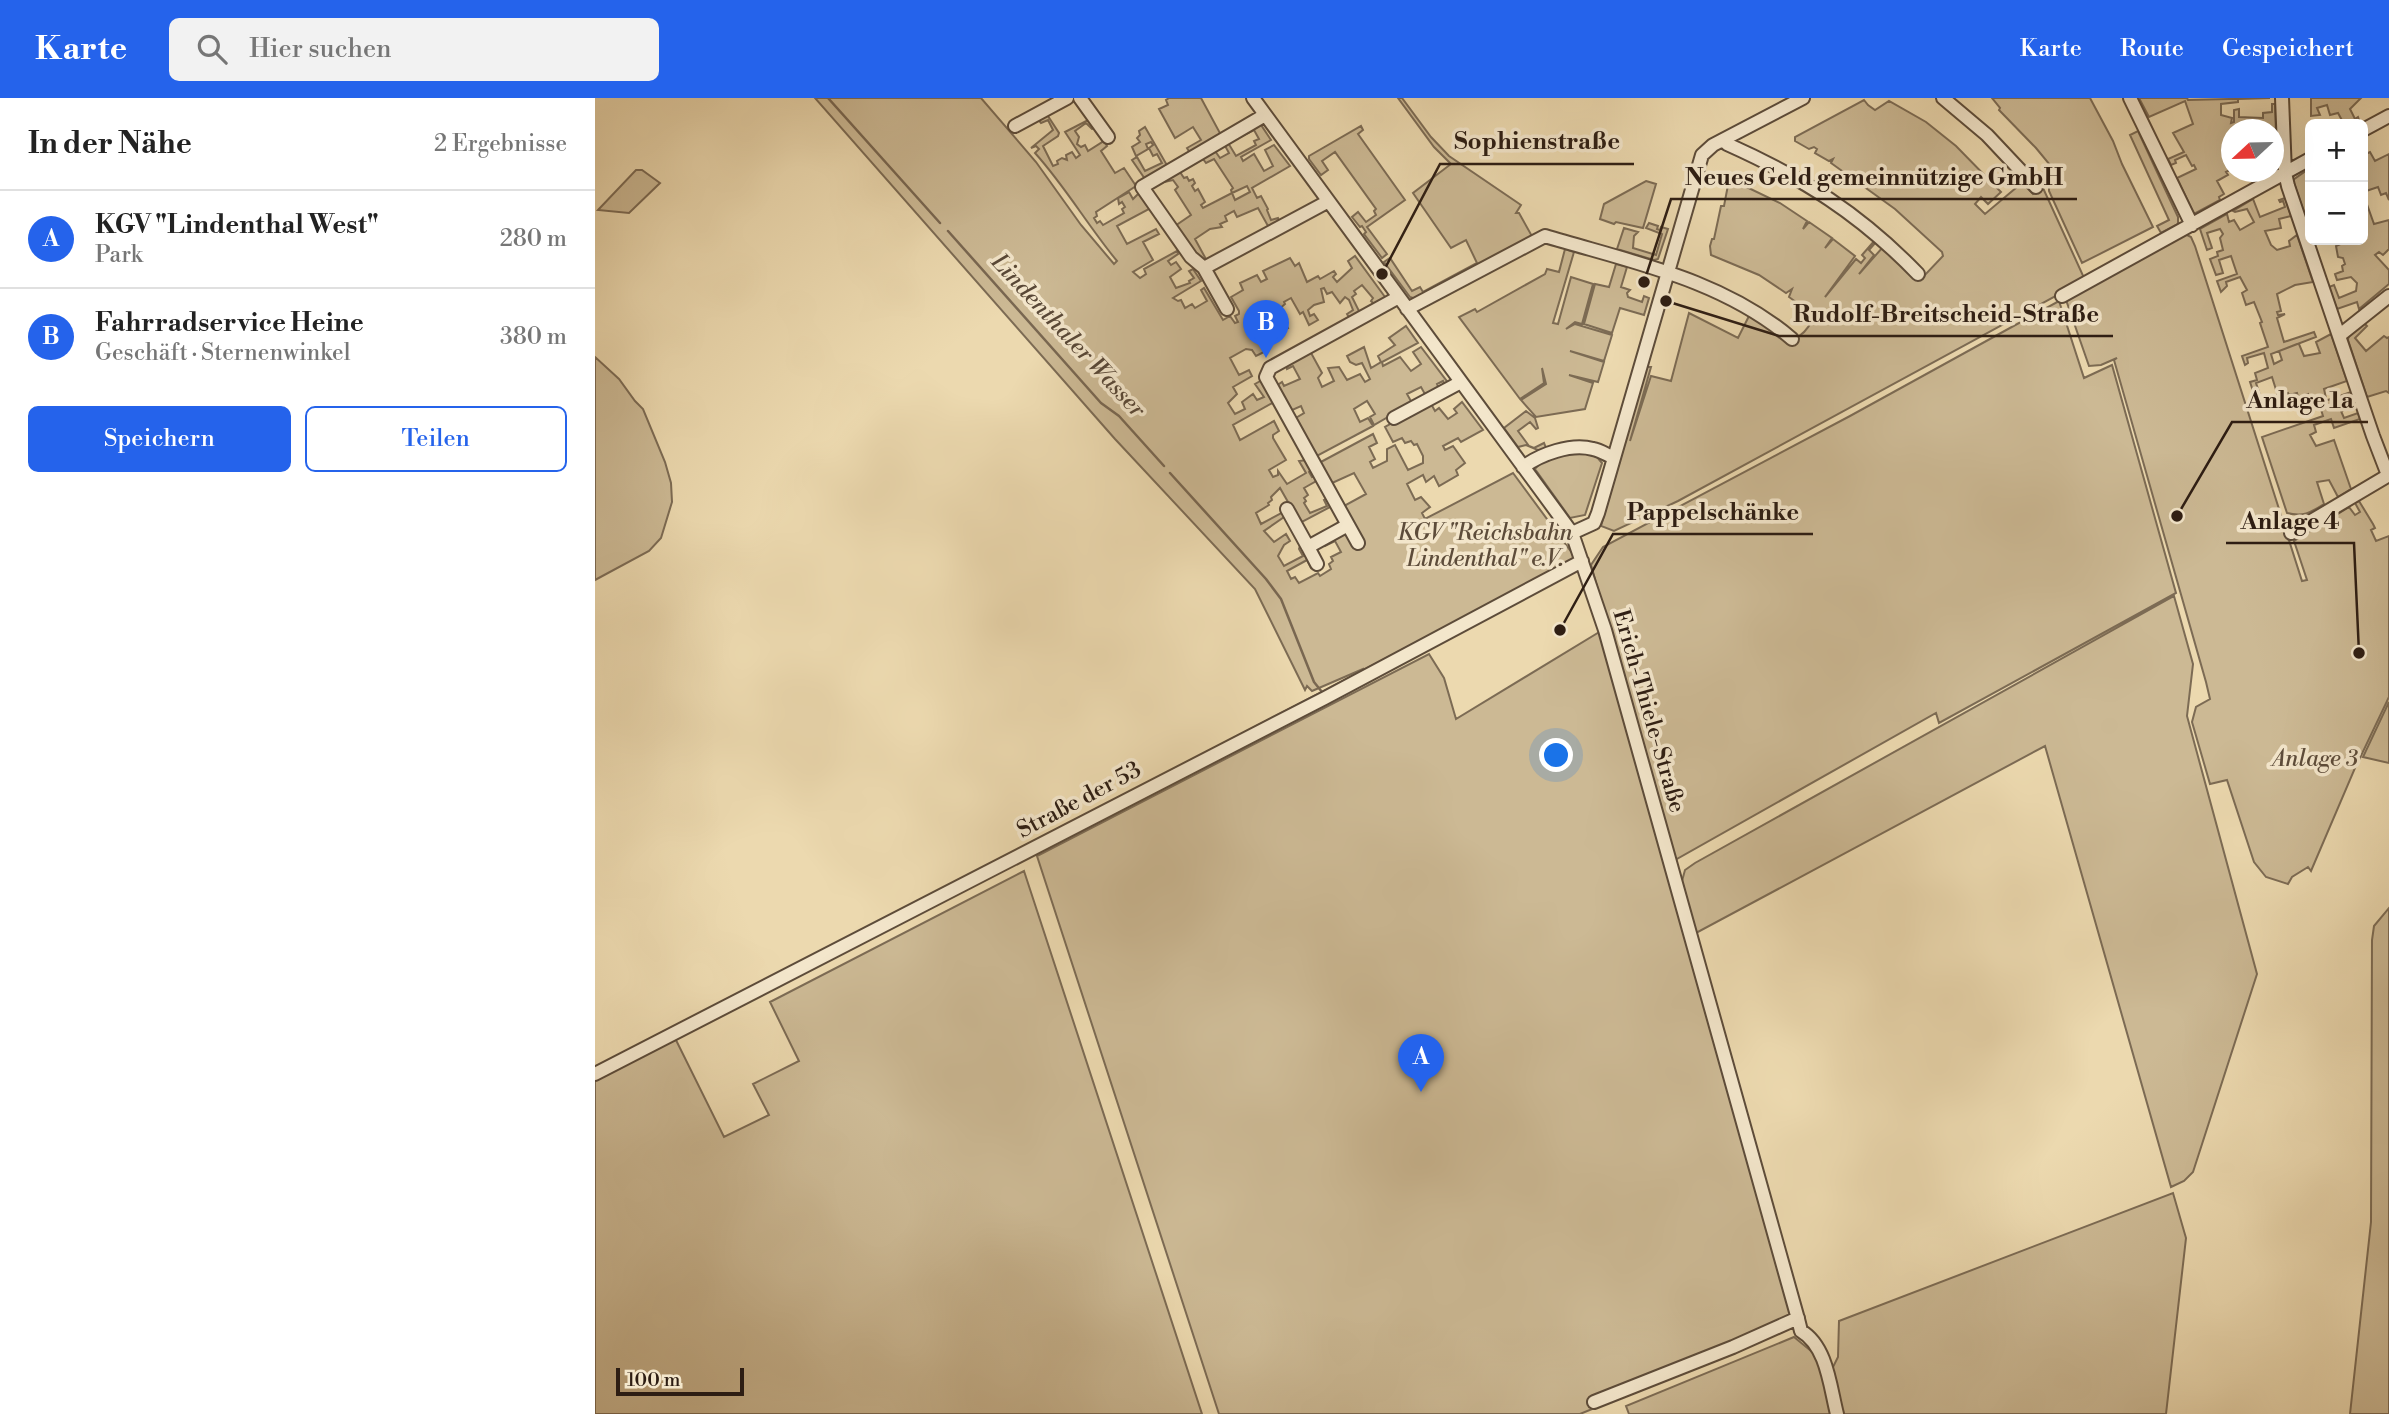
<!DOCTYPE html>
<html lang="de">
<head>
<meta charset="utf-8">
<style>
  body { margin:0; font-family:"Libre Bodoni",serif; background:#f2f2f2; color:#222 }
  .controls { position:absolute; right:21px; top:21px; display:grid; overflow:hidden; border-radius:10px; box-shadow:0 7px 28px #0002 }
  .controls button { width:63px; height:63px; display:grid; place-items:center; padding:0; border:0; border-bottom:2px solid #e0e0e0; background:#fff; color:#222; font:35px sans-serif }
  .compass { position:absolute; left:1626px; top:21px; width:63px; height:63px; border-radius:50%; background:#fff; box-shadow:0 7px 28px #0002; rotate:248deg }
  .scale { position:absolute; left:21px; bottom:18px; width:128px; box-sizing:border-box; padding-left:7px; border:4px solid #2d1d13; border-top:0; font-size:19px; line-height:24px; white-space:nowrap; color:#2d1d13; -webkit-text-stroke:5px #f3e6cb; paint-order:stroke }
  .you { position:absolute; left:962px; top:658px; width:24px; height:24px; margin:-18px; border:5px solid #fff; border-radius:50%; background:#1a73e8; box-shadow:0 0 0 10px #1a73e833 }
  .badge { display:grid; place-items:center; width:46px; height:46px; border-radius:50%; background:#2563eb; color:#fff; font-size:23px; font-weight:700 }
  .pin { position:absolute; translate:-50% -58px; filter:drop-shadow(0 2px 4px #0008) }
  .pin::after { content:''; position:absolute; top:37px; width:24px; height:21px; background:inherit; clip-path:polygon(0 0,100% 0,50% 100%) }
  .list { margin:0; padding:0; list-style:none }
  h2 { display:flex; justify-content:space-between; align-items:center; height:91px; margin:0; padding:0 28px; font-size:30px }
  h2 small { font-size:23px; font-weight:400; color:#767676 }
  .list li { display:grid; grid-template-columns:46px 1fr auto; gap:21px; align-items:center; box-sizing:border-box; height:98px; padding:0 28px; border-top:2px solid #e0e0e0 }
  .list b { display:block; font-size:26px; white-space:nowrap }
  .list p { margin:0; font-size:23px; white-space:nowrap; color:#767676 }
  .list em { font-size:23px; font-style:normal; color:#767676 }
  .actions { display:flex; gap:14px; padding:21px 28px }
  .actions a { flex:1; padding:16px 0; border:2px solid #2563eb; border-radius:10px; text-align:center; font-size:24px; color:#2563eb }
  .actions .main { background:#2563eb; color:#fff }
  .icon { flex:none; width:38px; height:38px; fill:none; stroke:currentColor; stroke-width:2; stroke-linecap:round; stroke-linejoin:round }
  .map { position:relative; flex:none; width:1794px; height:1316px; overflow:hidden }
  header { display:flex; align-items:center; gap:42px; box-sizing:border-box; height:98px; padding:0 35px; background:#2563eb; color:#fff }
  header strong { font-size:33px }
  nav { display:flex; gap:38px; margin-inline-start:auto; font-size:24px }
  .search { width:490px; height:63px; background:#f2f2f2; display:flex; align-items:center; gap:18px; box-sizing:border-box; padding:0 24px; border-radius:10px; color:#767676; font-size:26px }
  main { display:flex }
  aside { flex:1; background:#fff }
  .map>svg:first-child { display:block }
  .green { fill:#ccb994; stroke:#7c6b54; stroke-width:2 }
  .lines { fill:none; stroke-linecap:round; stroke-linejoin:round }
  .stream { stroke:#796751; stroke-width:2.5 }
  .minor-casing { stroke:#5d4c3a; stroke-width:16 }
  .minor { stroke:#f3e6cb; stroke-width:12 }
  .labels { text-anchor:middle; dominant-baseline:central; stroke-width:7; stroke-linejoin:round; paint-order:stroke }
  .park-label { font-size:23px; font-style:italic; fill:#5d4c3a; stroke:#f3e6cb }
  .street-label { font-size:23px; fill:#2d1d13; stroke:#f3e6cb }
  .water-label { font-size:24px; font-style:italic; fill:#594837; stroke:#f3e6cb }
  .leader { fill:none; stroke:#2d1d13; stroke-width:2.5 }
  .callout-dot { fill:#2d1d13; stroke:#f3e6cb; stroke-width:2.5 }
  .callout-label { font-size:24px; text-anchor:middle; font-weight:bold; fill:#2d1d13; stroke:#f3e6cb; stroke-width:7; stroke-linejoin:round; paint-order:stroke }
</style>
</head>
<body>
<header>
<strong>Karte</strong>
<div class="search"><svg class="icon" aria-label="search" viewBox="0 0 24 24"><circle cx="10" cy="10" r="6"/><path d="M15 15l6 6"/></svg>Hier suchen</div>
<nav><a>Karte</a><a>Route</a><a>Gespeichert</a></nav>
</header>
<main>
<aside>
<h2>In der Nähe<small>2 Ergebnisse</small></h2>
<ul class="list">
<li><span class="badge">A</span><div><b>KGV &quot;Lindenthal West&quot;</b><p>Park</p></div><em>280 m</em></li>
<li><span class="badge">B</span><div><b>Fahrradservice Heine</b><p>Geschäft · Sternenwinkel</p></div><em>380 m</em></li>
</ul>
<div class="actions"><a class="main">Speichern</a><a>Teilen</a></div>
</aside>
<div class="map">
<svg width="1794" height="1316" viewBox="0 0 1794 1316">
  <rect width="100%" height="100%" fill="#ecd9af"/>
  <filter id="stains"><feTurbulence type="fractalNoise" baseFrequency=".00286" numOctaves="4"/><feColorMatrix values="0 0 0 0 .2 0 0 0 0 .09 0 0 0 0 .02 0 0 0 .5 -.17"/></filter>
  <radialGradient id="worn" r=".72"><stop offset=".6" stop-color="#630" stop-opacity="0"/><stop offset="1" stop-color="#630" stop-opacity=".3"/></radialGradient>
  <path class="green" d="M220 0H386L441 64 486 127 519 166 522 163C493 128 470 88 440 55L444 51 441 48 436 50 458 32 453 22 446 25 442 20 451 15 464 35 463 38 448 48 458 68 463 66 462 63 467 60 472 62 471 57 477 54 481 60 485 57 470 34 495 21 501 30 497 31 491 25 480 33 484 39 482 46 486 49 490 47 493 53 509 43 512 48 506 53 520 75 529 70 541 88 501 114 502 118 499 120 502 125 505 123 508 127 529 115 527 111 530 109 527 104 524 106 523 100 534 94 538 101 545 94 556 110 522 128 532 146 561 131 564 136 548 144 558 162 538 174 545 180 551 176 549 171 582 153 583 156 573 163 576 167 581 164 586 171 575 179 581 190 595 185 594 183 599 180 594 173 598 171 606 183 578 200 583 203 586 202 590 210 597 206 600 210 612 203 606 192 609 190 628 222 635 218 640 225 643 224 640 218 644 216V213L636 199 648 192 645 185 662 177 666 184 672 181 668 173 695 160 700 168 704 165 712 184 723 178 725 181 739 173 741 176 738 179 742 184 757 170 753 163 760 158 790 199 780 207 776 203 778 200 767 187 759 193 761 196 757 199 765 215 755 221 752 216 758 212 754 202 750 199 745 205 737 194 732 196 729 190 726 191 729 204 719 207 713 212 715 218 719 216 723 222 714 227 708 214 705 216 696 200 689 204 690 206 683 212 693 230 682 236 684 240 668 248 671 253 661 258 657 252 651 251 635 260 644 277 654 272 657 278 638 289 642 296 633 305 640 316 650 311 647 304 658 296 662 302 669 299 660 286 667 282 679 304 638 327 645 342 679 323 684 333 678 337V340L691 362 674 372 678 379 683 377V373L692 386 711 375 704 363 712 362 717 371 714 374 717 379 721 378 723 382 709 390 713 397 709 400 711 403 709 405 715 415 732 408 729 402 733 400 737 408 705 425 685 390 676 399 677 402 673 405 674 407 661 415 666 426 690 413 692 417 669 433 679 444 691 436 695 443 689 447 683 458 689 468 708 458 704 451 706 445 719 469 716 470 712 462 692 473 696 481 700 479 704 485 723 475 725 478 736 471 734 466 738 463 736 459 746 454 740 443 730 448 728 445 748 434 747 409 771 396 759 375 737 385 745 400 724 365 778 336 782 345 774 349 780 361 775 364 778 370 792 363V351L800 347 813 372 828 365V358L822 346 819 347 816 343 810 345 807 340 798 344 790 329 835 304 840 313 844 310 853 321 862 315 859 311 867 304 888 332 866 344 863 340 848 348 850 352 858 348 870 365 861 372 863 377 844 388 839 378 831 384 828 377 812 386 820 402 826 399 835 409 827 415 830 421 918 375 980 459 977 463 769 576 768 571 717 593 712 588 710 592 660 491 520 341Z
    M574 0H606L626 37 595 55 592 50 606 42 598 29 580 40 564 11 573 7 571 2Z
    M803 0H807L836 39 854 58 926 107 921 115H924L938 140 821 201 815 199 789 164 795 160 817 193 825 189 828 194 882 165 871 142 856 150 818 95 856 66 839 49Z
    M1397 0H1495L1518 43 1527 66 1558 129 1487 165 1454 93V88L1465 79 1441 50 1404 12 1405 10Z
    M1544 0H1592L1593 2 1675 0 1643 1V4L1626 6V17L1637 20 1636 25 1639 24V12L1644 11V19L1668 20V15L1677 14V6H1680L1682 67 1679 72 1678 32H1636L1635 55 1636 63 1632 67 1635 72 1631 74 1633 77 1622 83 1629 96 1624 99 1625 102 1599 116 1582 80 1601 71 1599 67 1597 68 1591 57 1580 62 1581 65 1576 67 1573 61 1589 54 1578 35 1598 26 1590 3 1554 19Z
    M1716 0H1766L1755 11 1760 21 1763 19 1765 25 1749 26 1743 15 1735 17 1732 7 1722 10 1725 17 1716 18Z
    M1269 2 1273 7 1280 12 1294 3 1331 24 1361 48 1406 94 1393 106 1386 99 1380 106 1390 116 1428 84 1438 96 1448 90 1490 182 1083 403 1019 433 1006 428 1052 269H1056L1035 343 1056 278 1076 283 1094 215 1143 240 1154 218 1175 231 1203 239C1212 233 1217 226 1219 214L1216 215 1194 199 1197 191 1191 195 1164 177 1116 157 1115 148 1117 141H1119L1126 108H1129L1133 87 1139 83 1185 105 1212 123 1208 131 1214 124 1237 140 1230 150 1238 141 1260 158 1230 199 1261 161 1266 165 1270 160 1267 157 1280 142 1281 144 1274 152 1279 157 1264 176 1288 149 1321 182 1329 178 1348 158 1347 154 1300 111 1236 65 1238 61 1234 63 1220 55 1222 51 1219 49 1214 51 1200 43V39Z
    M662 26 666 27 676 42 646 59 648 63 659 56 669 73 678 68 670 52 679 47 695 68 657 90 662 100 666 98 673 111 672 112 676 122 683 120 684 123 673 128 663 110 642 119 639 113 630 118 632 123 625 126 627 129 615 131 600 141 612 163 603 160 580 128 596 117 580 92 583 89 578 82 565 85 585 74 589 80 592 79 594 83 598 81 600 85 597 88 600 93 603 91 610 104 606 107 608 110 637 95 640 102 655 94 652 88 637 95 636 92 638 90 619 61 611 65 608 61 597 66 620 53 625 60 634 55 629 46 632 43 641 58 661 47 659 43 664 41 659 32 639 42Z
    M766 28 768 32 763 36 810 102 772 129 792 156 787 160 769 136 771 134 767 128 765 129 757 119 763 114 771 124 781 117 779 113 781 111 740 54 727 63 733 72 726 77 714 61V58Z
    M550 29 573 69 550 81 537 62 542 59 550 73 567 65 562 56 558 58 554 50 558 47 556 44 551 46 553 51 541 58 537 49 545 44 542 40 545 37 544 33Z
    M1543 33 1583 119V126L1566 135 1562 128 1574 122 1535 37Z
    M1768 51 1771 56 1775 54 1780 63 1794 56V102L1791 95 1786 97 1783 89 1768 94V84L1770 83Z
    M1715 70V107L1713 108 1715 119 1711 120 1698 82Z
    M41 72H47L65 85 34 115 3 112Z
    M1051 83 1061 86 1048 130 1021 124 1019 126 1005 121 1009 106Z
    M1769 98 1779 126 1794 122V151L1788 157 1784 154 1780 157 1794 172V186L1764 211 1762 204 1742 211 1734 189 1739 187 1744 200 1761 193 1762 185 1756 179 1742 182 1740 176 1748 173 1747 168 1750 166 1748 160 1743 159 1741 148 1748 145 1747 142H1768Z
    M1690 100 1696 118 1684 121 1686 130 1670 133 1676 147 1682 152 1695 148 1694 143 1702 137 1718 184 1700 187 1682 196 1686 213 1682 214 1683 217 1690 216 1682 220 1689 244 1719 234 1721 239 1676 256 1679 266 1687 262 1684 253 1702 246H1704L1709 258 1725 255 1721 244 1736 236 1752 283 1729 291 1731 300 1714 306 1713 296 1703 299 1702 295 1694 297 1693 295 1683 298 1677 279 1661 285 1667 303 1662 305 1655 284 1662 282 1660 275 1673 270 1669 255 1652 260 1653 265 1650 267 1647 258 1673 249 1665 225 1667 224 1659 204 1651 207 1647 195 1652 192 1645 179 1631 184 1632 188 1626 194 1622 183 1642 176 1636 158 1624 162 1628 175 1621 177 1615 161 1623 158 1622 154 1628 152 1625 140 1628 136 1625 131 1612 135 1617 150 1612 152 1605 131 1632 116 1634 124 1639 122 1645 132 1659 124 1652 111 1640 114 1638 113 1658 101 1665 119 1690 109 1688 103 1685 104 1684 102Z
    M1054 125 1063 128 1062 131 1065 132 1066 129 1073 131 1063 161 1059 162 1022 151 1029 130 1043 134 1039 138 1038 150 1061 157 1067 136 1051 130Z
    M1590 136 1596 139 1600 148 1707 483 1712 482 1699 443 1754 409 1760 417 1765 414 1760 405 1764 403 1778 426 1780 430 1776 432 1781 443 1794 438V599L1764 662 1762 660 1763 663 1716 773 1713 769 1697 779 1693 786 1671 779 1659 764 1632 682 1615 686 1597 624 1601 609 1615 601 1611 584 1519 262 1522 260 1506 267 1494 268 1470 199Z
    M970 151 979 154 958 225 963 226 976 179 998 186 987 226 980 224 971 231 980 226 1017 237 1009 263 975 253 1009 264 1003 284 974 277 998 285 990 311 941 319 926 302 951 286 947 270 949 285 925 301 864 219 880 211 882 214 950 176 952 171 964 174Z
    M1021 166 1032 169 1026 189 1035 192 1032 195 1033 199 1047 204 1049 198 1054 200 1049 217 1025 210 1017 235 989 226 1000 186 1014 189Z
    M1464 203 1489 280 1517 267 1581 495 1344 625 1341 615 1080 762 996 467 1008 449 1255 318Z
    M1769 225 1772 228 1760 240 1771 253 1789 238 1792 240 1794 239V295L1791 293 1772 299 1753 242 1754 236Z
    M811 228 823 245 787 264 788 268 805 259 816 273 826 266 818 254 826 249 854 286 850 288 848 283 842 286 844 291 831 298 826 289 812 296 817 305 779 327 775 319 780 316 772 303 759 311 765 324 773 320 778 328 720 359 699 321 709 315 706 308 695 313 681 288 687 284 689 288 705 281 698 268 692 271 691 266 715 253 727 275 723 280 727 289 739 283 733 270 744 269 752 282 765 276 770 284 775 281 767 265 761 267 755 264 752 258 769 249 776 270 786 264 783 258 800 247 794 240Z
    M0 259 24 281 40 303 48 311 70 364 76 385 77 404 66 440 54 453 0 482Z
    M1756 294 1760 308 1746 313 1749 320 1763 315 1765 321 1739 330 1736 321 1719 327 1721 334 1715 337 1721 348 1739 342 1756 391 1743 399 1734 382 1722 384 1729 406C1715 415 1708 419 1692 415L1667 339 1728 318 1724 305Z
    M931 313 940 320 943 330 941 331 935 324 923 333 934 348 939 350 949 345 951 350 945 353 931 347 923 349 909 330Z
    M985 354 1002 359 1007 365 990 417 975 420 940 371C949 358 970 357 985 354Z
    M1579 498 1598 566 1592 618 1662 876 1598 1074 1589 1083 1576 1089 1450 648 1101 835 1087 783 1090 772 1100 765Z
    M1006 533 1199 1229 985 1316H624L442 758 834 556 849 580 861 621Z
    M1794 604V665L1768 659Z
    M429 773 607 1316H0V970L79 938 129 1039 174 1017 158 986 204 963 175 904Z
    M1794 810V1316H1755L1776 1124 1777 842 1779 828Z
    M1578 1095 1591 1140 1571 1316H1246L1236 1273 1243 1259 1244 1223Z
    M1199 1239 1221 1257 1238 1316H1034L1031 1308Z"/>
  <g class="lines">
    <path class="stream" d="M233 0 345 125
      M353 133 506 305 524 318 569 368
      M575 375 671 481 686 501 719 584 727 594 612 654
      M727 594 822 544"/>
    <g class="minor-casing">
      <path id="minor" d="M485 0 513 39
        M658 0 977 435 1010 532 1203 1221 1206 1233C1232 1248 1235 1289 1242 1316
        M1348 0 1392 37 1441 89
        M1535 0 1597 127
        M1687 0 1690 75 1693 88 1778 338 1793 377
        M420 28 472 0
        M1768 32 1794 18
        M1129 42 1132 46C1208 80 1265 116 1323 176
        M609 170 732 104
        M1467 198 1715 61
        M632 211 609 170 596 159 547 89 670 17
        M812 211 950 138C1036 164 1127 181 1197 241
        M1745 237 1794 198
        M799 320 866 284
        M928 369C946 356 976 345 998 351 1005 352 1012 357 1019 360
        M692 411 713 449 753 427
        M977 435 999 425 1003 415 1107 57 1118 47 1208 0
        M1696 435 1794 377
        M763 445 671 279 675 270 804 199
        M713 449 722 466
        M0 976 730 600 987 463
        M999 1304 1138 1249 1203 1220"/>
    </g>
    <use href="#minor" class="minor"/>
  </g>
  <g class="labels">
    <g class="park-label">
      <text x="890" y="435">KGV "Reichsbahn<tspan x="890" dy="26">Lindenthal" e.V.</tspan></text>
      <text x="1720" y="661">Anlage 3</text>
    </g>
    <g class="street-label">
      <text transform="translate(1054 613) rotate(74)">Erich-Thiele-Straße</text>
      <text transform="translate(484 702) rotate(-28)">Straße der 53</text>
    </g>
    <g class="water-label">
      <text transform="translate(473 238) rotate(47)">Lindenthaler Wasser</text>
    </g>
  </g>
  <path class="leader" d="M787 176L845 66H1039M1049 184L1076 101H1482M1071 203L1184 238H1518M1582 418L1637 324H1773M965 532L1018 436H1218M1764 555L1759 445H1631"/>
  <g class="callout-dot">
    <circle cx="787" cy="176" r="7"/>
    <circle cx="1049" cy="184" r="7"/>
    <circle cx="1071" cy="203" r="7"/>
    <circle cx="1582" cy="418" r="7"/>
    <circle cx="965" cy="532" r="7"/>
    <circle cx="1764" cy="555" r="7"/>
  </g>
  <g class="callout-label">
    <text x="942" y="51">Sophienstraße</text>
    <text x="1279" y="87">Neues Geld gemeinnützige GmbH</text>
    <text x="1351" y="224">Rudolf-Breitscheid-Straße</text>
    <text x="1705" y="310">Anlage 1a</text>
    <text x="1118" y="422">Pappelschänke</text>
    <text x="1695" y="431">Anlage 4</text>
  </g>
  <rect width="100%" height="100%" filter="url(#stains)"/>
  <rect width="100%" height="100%" fill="url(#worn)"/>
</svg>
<div class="controls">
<button>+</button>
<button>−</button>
</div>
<svg class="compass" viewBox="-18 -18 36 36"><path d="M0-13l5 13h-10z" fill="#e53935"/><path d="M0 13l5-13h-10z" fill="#767676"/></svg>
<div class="scale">100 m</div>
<div class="you"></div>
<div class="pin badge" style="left:826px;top:994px">A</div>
<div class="pin badge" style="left:671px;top:260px">B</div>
</div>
</main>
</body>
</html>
